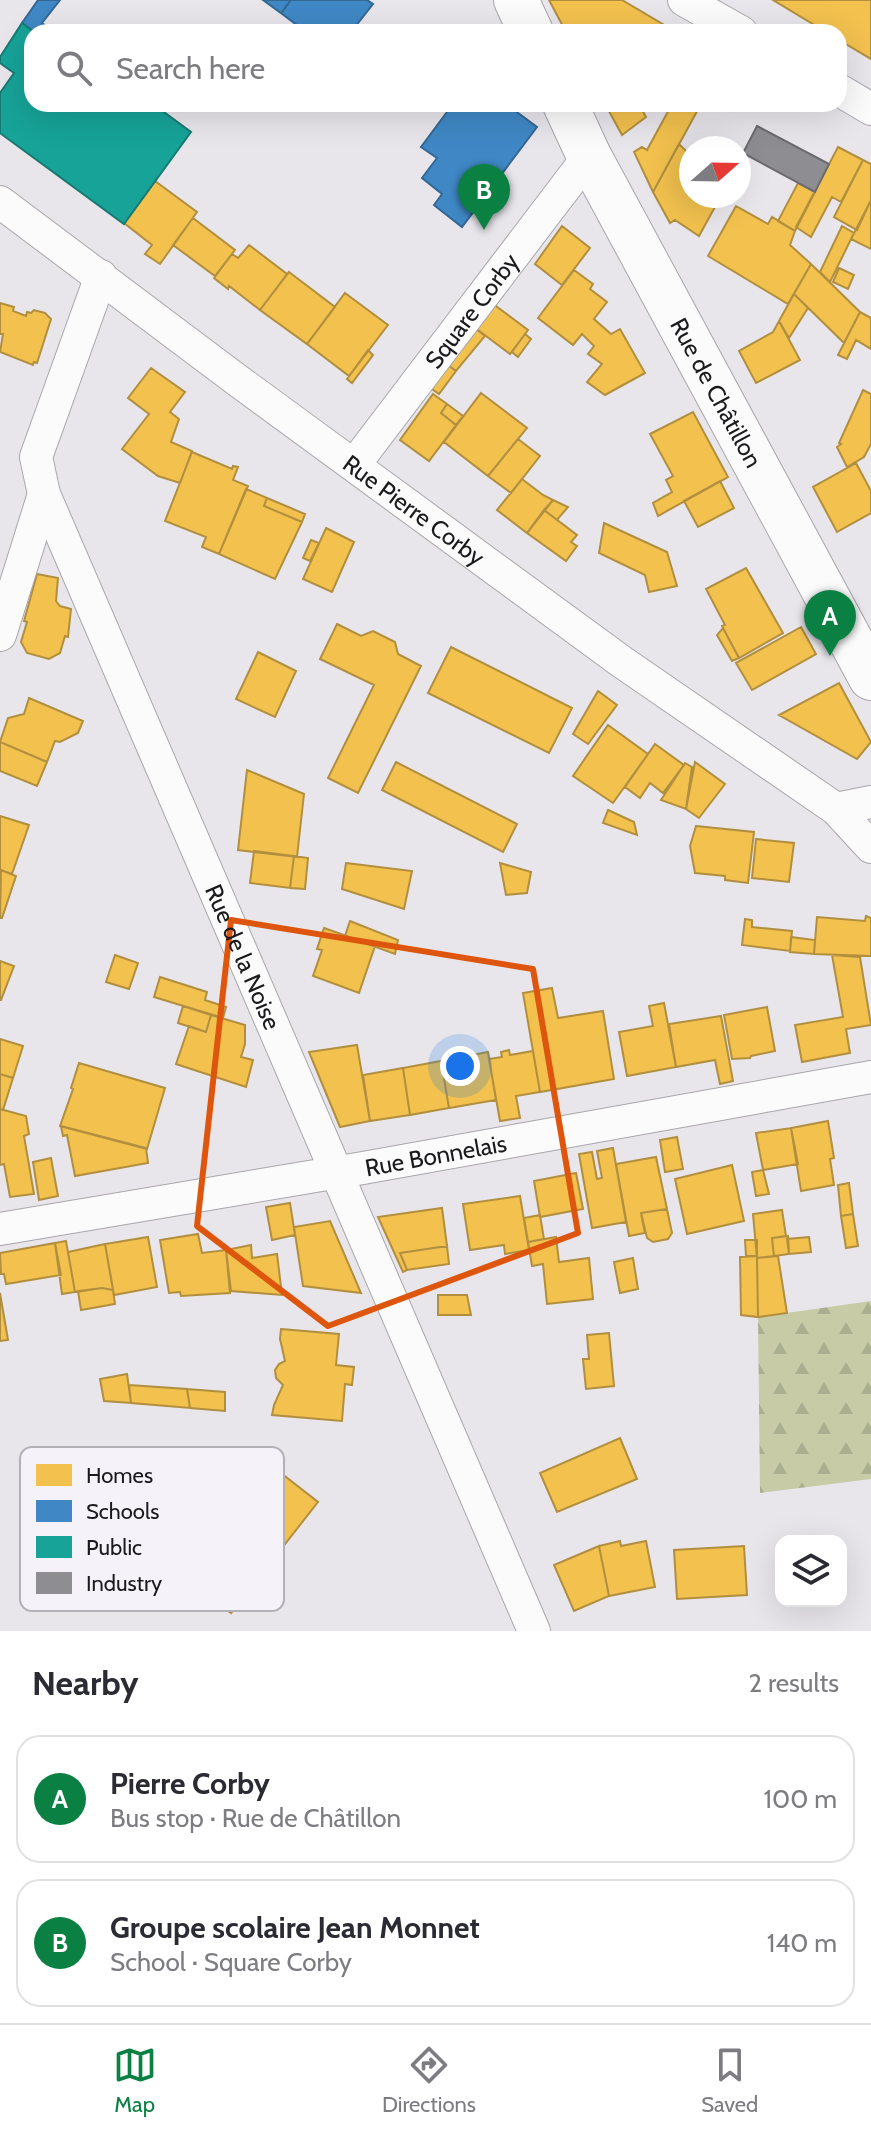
<!DOCTYPE html>
<html lang="en">
<head>
<meta charset="utf-8">
<style>
  body { margin:0; font-family:Cabin,sans-serif; background:#f7f7f7; color:#2b2b33 }
  .controls { position:absolute; right:24px; bottom:24px; display:grid; overflow:hidden; border-radius:16px; box-shadow:0 8px 32px #0002 }
  .controls button { width:72px; height:72px; display:grid; place-items:center; padding:0; border:0; border-bottom:2px solid #e1e1e2; background:#fff; color:#2b2b33; font:40px sans-serif }
  .compass { position:absolute; left:679px; top:136px; width:72px; height:72px; border-radius:50%; background:#fff; box-shadow:0 8px 32px #0002; rotate:70deg }
  .you { position:absolute; left:460px; top:1066px; width:28px; height:28px; margin:-20px; border:6px solid #fff; border-radius:50%; background:#1a73e8; box-shadow:0 0 0 12px #1a73e833 }
  .badge { display:grid; place-items:center; width:52px; height:52px; border-radius:50%; background:#0b8043; color:#fff; font-size:26px; font-weight:700 }
  .pin { position:absolute; translate:-50% -66px; filter:drop-shadow(0 2px 4px #0008) }
  .pin::after { content:''; position:absolute; top:42px; width:28px; height:24px; background:inherit; clip-path:polygon(0 0,100% 0,50% 100%) }
  .list { margin:0; padding:0; list-style:none }
  h2 { display:flex; justify-content:space-between; align-items:center; height:104px; margin:0; padding:0 32px; font-size:34px }
  h2 small { font-size:26px; font-weight:400; color:#7c7c81 }
  .list li { display:grid; grid-template-columns:52px 1fr auto; gap:24px; align-items:center; box-sizing:border-box; height:128px; margin:0 16px 16px; padding:0 16px; border:2px solid #e1e1e2; border-radius:24px }
  .list b { display:block; font-size:30px; white-space:nowrap }
  .list p { margin:0; font-size:26px; white-space:nowrap; color:#7c7c81 }
  .list em { font-size:26px; font-style:normal; color:#7c7c81 }
  .icon { flex:none; width:44px; height:44px; fill:none; stroke:currentColor; stroke-width:2; stroke-linecap:round; stroke-linejoin:round }
  .map { position:relative; flex:none; width:871px; height:1631px; overflow:hidden }
  .search { position:absolute; background:#fff; box-shadow:0 8px 32px #0002; left:24px; right:24px; top:24px; height:88px; display:flex; align-items:center; gap:20px; box-sizing:border-box; padding:0 28px; border-radius:24px; color:#7c7c81; font-size:30px }
  .sheet { height:392px; background:#fff }
  nav { display:flex; justify-content:space-around; align-items:center; box-sizing:border-box; height:112px; border-top:2px solid #e1e1e2; background:#fff; font-size:22px; color:#7c7c81 }
  nav a { display:grid; justify-items:center; gap:4px }
  nav .on { color:#0b8043 }
  .map>svg:first-child { display:block }
  .forest { fill:url(#forest-firs) }
  .homes { fill:#f2c14e; stroke:#b18f3f; stroke-width:2 }
  .schools { fill:#3f88c5; stroke:#346792; stroke-width:2 }
  .public { fill:#17a398; stroke:#187a73; stroke-width:2 }
  .industry { fill:#8d8d92; stroke:#6a6a6f; stroke-width:2 }
  .lines { fill:none; stroke-linecap:round; stroke-linejoin:round }
  .street-casing { stroke:#a8a6aa; stroke-width:34 }
  .secondary-casing { stroke:#a8a6aa; stroke-width:46 }
  .street { stroke:#fcfbfc; stroke-width:32 }
  .secondary { stroke:#fcfbfc; stroke-width:44 }
  .marked { fill:none; stroke:#de560d; stroke-width:6; stroke-linejoin:round }
  .labels { text-anchor:middle; dominant-baseline:central; stroke-width:8; stroke-linejoin:round; paint-order:stroke }
  .street-label { font-size:24px; fill:#1a191c; stroke:#f5f2fa }
  .key { fill:#f5f2fa; stroke:#b3b1b7; stroke-width:2 }
  .key-label { font-size:22px; fill:#1a191c }
</style>
</head>
<body>
<div class="map">
<svg width="871" height="1631" viewBox="0 0 871 1631">
  <defs>
    <pattern id="forest-firs" width="22" height="20" patternUnits="userSpaceOnUse" patternTransform="scale(2)"><rect width="22" height="20" fill="#c7cca7"/><path d="M5 1l3.5 6h-7zM16 11l3.5 6h-7z" fill="#aaaf8f"/></pattern>
  </defs>
  <rect width="100%" height="100%" fill="#e8e6eb"/>
  <path class="forest" d="M871 1301V1479L760 1493 758 1317Z"/>
  <path class="homes" d="M549 0H622L676 32H566Z
    M773 0H871V59L839 40V32H826Z
    M605 104H639L646 117 622 135Z
    M672 104H701L653 192 634 152 642 147 647 150Z
    M679 144 691 156V169L687 173 691 176V196H721L699 236 675 220 670 223 653 192Z
    M838 147 863 160 841 202 832 197 811 237 796 227Z
    M863 160 871 164V200L857 230 834 217Z
    M155 181 197 212 160 264 145 254 152 245 124 223Z
    M798 183 815 192 795 231 778 221Z
    M871 200V249L851 239Z
    M736 206 768 224 772 217 795 231 790 245 811 264 788 304 708 256Z
    M193 218 235 250 215 276 173 245Z
    M562 226 590 248 562 285 535 264Z
    M842 226 854 233 830 282 820 272Z
    M249 245 287 274 260 310 229 286 228 289 214 278 232 254 238 258Z
    M811 264 860 312 844 343 794 294Z
    M839 268 854 275 848 289 833 282Z
    M574 270 593 284 590 289 607 302 594 319 611 334 620 329 645 373 605 395 587 382 602 364 588 354 594 346 582 334 573 345 538 318Z
    M289 272 335 307 307 344 260 310Z
    M345 293 388 325 349 376 307 344Z
    M794 294 808 308 789 338 779 321Z
    M484 297 528 330 510 354 466 321Z
    M0 303 14 307 13 311 26 316 27 312 31 313 34 310 45 313 51 319 37 363 34 362 33 365 0 352 3 334H0Z
    M860 312 871 318V349L856 340 847 359 838 355Z
    M466 321 485 336 456 371 438 358Z
    M779 321 800 360 756 383 739 351 773 332Z
    M525 334 531 339 518 357 512 352Z
    M368 350 373 355 352 383 347 379Z
    M438 358 456 371 439 394 421 381Z
    M151 368 185 392 170 412 179 419 171 442 192 451 180 483 158 476 122 449 149 414 128 398Z
    M863 390 871 394V444L864 457 847 467 837 447 841 444 839 443Z
    M481 393 527 428 488 476 444 442Z
    M433 394 447 404 441 413 456 425 429 461 400 440Z
    M447 404 463 416 456 425 441 413Z
    M693 412 728 477 658 516 653 503 672 492 666 480 673 476 650 434Z
    M518 439 540 456 511 493 488 476Z
    M192 452 232 469 233 466 238 467 233 480 248 486 219 554 202 547 206 537 165 521Z
    M856 463 871 491V513L837 532 813 487Z
    M522 479 543 495 553 500 527 533 497 510Z
    M720 481 734 508 698 527 684 501Z
    M246 489 267 498 264 506 302 522 275 579 219 554Z
    M267 498 305 514 302 522 264 506Z
    M553 500 568 507 557 520 544 510Z
    M544 510 577 535 571 542 577 546 566 561 527 533Z
    M604 523 667 552 677 586 649 592 645 575 599 553Z
    M326 528 354 542 332 592 303 579Z
    M311 540 319 543 310 561 303 558Z
    M746 568 783 633 739 658 722 626 725 625 706 589Z
    M37 574 58 578 56 601 60 606 71 609 68 637 65 636 60 653 49 659 27 653 21 642 27 622 24 621Z
    M337 624 361 636 373 631 395 642 398 654 421 666 358 793 328 778 374 685 320 659Z
    M801 627 816 654 752 690 736 663Z
    M723 628 739 658 732 661 717 635Z
    M451 647 572 708 549 753 428 693Z
    M258 652 296 671 275 717 236 699Z
    M839 683 871 742 857 759 779 715Z
    M598 691 617 705 588 744 573 734Z
    M29 698 83 721 78 733 60 742 55 741 47 762 0 742 8 718 24 714Z
    M608 725 648 754 613 803 573 776Z
    M0 742 47 762 37 786 0 771Z
    M655 744 684 765 663 793 650 783 640 798 625 787Z
    M396 762 517 824 503 852 382 790Z
    M695 762 725 784 699 818 686 809Z
    M685 763 692 767 686 809 661 800Z
    M247 770 304 794 297 857 238 850Z
    M608 810 634 822 637 835 603 823Z
    M0 816 29 825 12 874 0 870Z
    M696 826 754 832 748 883 725 880V876L695 873 690 846Z
    M756 839 794 843 789 882 752 878Z
    M254 851 294 856 290 888 250 883Z
    M294 856 308 858 305 889 290 888Z
    M346 863 412 871 404 909 342 889Z
    M500 863 531 872 527 893 506 895Z
    M1 870 16 876 2 918H0Z
    M866 916 871 918V956L814 954 817 917 865 921Z
    M745 919 752 920V927L792 931 790 951 742 945Z
    M350 921 398 940 395 954 345 936Z
    M324 928 375 946 359 993 313 976 322 950 317 949Z
    M791 937 815 940 814 954 790 952Z
    M115 955 138 963 129 989 106 982Z
    M832 955 860 957 871 1025 846 1029 850 1053 802 1062 795 1025 843 1017Z
    M0 961 14 966 1 1000H0Z
    M160 977 207 992 205 1000 226 1007 223 1018 154 997Z
    M552 988 558 1018 603 1011 614 1079 540 1092 523 993Z
    M664 1003 676 1067 627 1076 619 1032 653 1026 649 1006Z
    M183 1006 211 1015 206 1032 178 1023Z
    M767 1007 775 1051 751 1056 750 1058 732 1059 724 1015Z
    M211 1015 245 1025V1044L241 1057 253 1060 246 1087 176 1064 189 1026 206 1032Z
    M721 1016 733 1081 720 1084 715 1060 676 1067 669 1024Z
    M0 1039 23 1046 13 1078 0 1074Z
    M357 1045 370 1121 340 1127 309 1052Z
    M509 1050 510 1055 533 1051 540 1092 516 1096 520 1118 500 1121 489 1059 502 1057 501 1052Z
    M488 1052 496 1100 449 1108 441 1061Z
    M441 1061 449 1108 410 1115 403 1068Z
    M79 1063 165 1088 147 1149 60 1126 73 1089 71 1088Z
    M403 1068 410 1115 370 1121 363 1075Z
    M0 1074 13 1078 3 1110 0 1109Z
    M0 1109 26 1116 29 1134 24 1136 34 1194 10 1197 4 1164 0 1165Z
    M828 1121 834 1158 830 1159 834 1185 801 1191 791 1128Z
    M61 1126 146 1148 148 1163 75 1176 67 1135 63 1136Z
    M791 1128 798 1164 763 1170 756 1133Z
    M677 1137 683 1169 665 1172 660 1140Z
    M613 1148 626 1222 592 1228 579 1154 592 1152 597 1179 602 1178 597 1151Z
    M656 1157 667 1209 641 1213 645 1233 629 1236 616 1164Z
    M51 1158 58 1196 39 1200 33 1162Z
    M732 1165 744 1221 687 1234 675 1179Z
    M763 1170 769 1194 756 1196 752 1172Z
    M576 1173 583 1209 540 1217 534 1181Z
    M849 1183 853 1214 841 1216 838 1185Z
    M520 1196 529 1250 505 1254 504 1245 470 1250 463 1204Z
    M290 1203 295 1235 272 1240 266 1207Z
    M442 1208 447 1246 400 1253 407 1270 403 1272 378 1217Z
    M667 1209 672 1233 668 1239 653 1242 647 1238 641 1213Z
    M782 1210 786 1236 772 1238 774 1256 757 1258 753 1214Z
    M853 1214 858 1246 846 1248 841 1216Z
    M540 1215 544 1239 528 1242 524 1218Z
    M330 1221 361 1293 303 1286 294 1227Z
    M198 1234 202 1253 226 1250 230 1293 181 1296 180 1292 169 1293 160 1240Z
    M788 1236 789 1254 774 1256 772 1238Z
    M148 1237 157 1287 114 1295 105 1244Z
    M556 1237 559 1262 589 1258 593 1299 547 1304 543 1264 532 1266 528 1242Z
    M809 1237 811 1252 789 1254 787 1239Z
    M745 1240H757V1256H746Z
    M66 1241 75 1292 62 1294 55 1243Z
    M55 1243 61 1275 6 1284 4 1274H1L0 1253Z
    M105 1244 113 1290 102 1288 75 1292 68 1252Z
    M251 1245 252 1258 277 1254 282 1295 231 1291 226 1250Z
    M447 1246 449 1264 407 1270 400 1253Z
    M757 1256V1258L758 1317 741 1315 740 1257Z
    M778 1256 787 1313 758 1317 757 1258Z
    M633 1258 638 1289 620 1293 614 1262Z
    M102 1288 113 1290 115 1304 81 1310 78 1291Z
    M0 1293 8 1340 0 1341Z
    M438 1295H467L471 1315H438Z
    M281 1329 339 1334 336 1365 354 1367 352 1385 345 1384 342 1421 272 1415 274 1405 283 1385 276 1378 275 1370 279 1364 285 1361 280 1339Z
    M609 1333 614 1386 586 1389 583 1359H589L587 1335Z
    M127 1374 131 1403 104 1401 100 1379Z
    M129 1385 187 1389 190 1408 131 1403Z
    M187 1389 225 1392V1411L190 1408Z
    M620 1438 637 1479 557 1512 540 1473Z
    M254 1452 318 1502 231 1613 168 1563Z
    M620 1541 621 1546 646 1541 655 1587 609 1596 599 1546Z
    M599 1546 609 1596 574 1611 554 1565Z
    M744 1546 747 1595 677 1599 674 1550Z"/>
  <path class="schools" d="M38 0H60L42 23 54 32H34L22 23Z
    M263 0H291L281 13Z
    M291 0H367L373 4 351 32H306L281 13Z
    M453 104H506L537 127 462 227 434 205 442 194 422 178 437 158 421 147Z"/>
  <path class="public" d="M22 23 34 32H32V104H153L191 132 124 224 0 133V93L14 73 0 63V57Z"/>
  <path class="industry" d="M757 126 829 164 815 192 743 153Z"/>
  <g class="lines">
    <g class="street-casing">
      <g id="street">
        <path d="M684 0 741 32"/>
        <path d="M839 90 871 109"/>
        <path id="s1" d="M0 202 237 380 622 662 836 809 871 847"/>
        <path id="s2" d="M101 276 36 457 44 494 534 1631"/>
        <path id="s3" d="M354 465 589 156"/>
        <path d="M0 635 44 494"/>
        <path d="M836 809 871 802"/>
        <path id="s4" d="M0 1229 363 1168 871 1077"/>
      </g>
    </g>
    <g class="secondary-casing">
      <g id="secondary">
        <path d="M516 0 531 32"/>
        <path id="s5" d="M565 104 589 156 871 678"/>
      </g>
    </g>
    <use href="#street" class="street"/>
    <use href="#secondary" class="secondary"/>
  </g>
  <path class="marked" d="M231 920 533 969 578 1233 328 1326 197 1226Z"/>
  <g class="labels">
    <g class="street-label">
      <text stroke="none"><textPath href="#s3" startOffset="194">Square Corby</textPath></text>
      <text stroke="none"><textPath href="#s5" startOffset="326">Rue de Châtillon</textPath></text>
      <text stroke="none"><textPath href="#s1" startOffset="516">Rue Pierre Corby</textPath></text>
      <text stroke="none"><textPath href="#s2" startOffset="734">Rue de la Noise</textPath></text>
      <text stroke="none"><textPath href="#s4" startOffset="442">Rue Bonnelais</textPath></text>
    </g>
  </g>
  <rect x="20" y="1447" width="264" height="164" rx="12" class="key"/>
  <rect x="36" y="1464" width="36" height="22" fill="#f2c14e"/>
  <rect x="36" y="1500" width="36" height="22" fill="#3f88c5"/>
  <rect x="36" y="1536" width="36" height="22" fill="#17a398"/>
  <rect x="36" y="1572" width="36" height="22" fill="#8d8d92"/>
  <g class="key-label">
    <text x="86" y="1483">Homes</text>
    <text x="86" y="1519">Schools</text>
    <text x="86" y="1555">Public</text>
    <text x="86" y="1591">Industry</text>
  </g>
</svg>
<div class="controls">
<button><svg class="icon" aria-label="layers" viewBox="0 0 24 24"><path d="M12 4l9 5-9 5-9-5zM3 14l9 5 9-5"/></svg></button>
</div>
<svg class="compass" viewBox="-18 -18 36 36"><path d="M0-13l5 13h-10z" fill="#e53935"/><path d="M0 13l5-13h-10z" fill="#7c7c81"/></svg>
<div class="you"></div>
<div class="pin badge" style="left:830px;top:656px">A</div>
<div class="pin badge" style="left:484px;top:230px">B</div>
<div class="search"><svg class="icon" aria-label="search" viewBox="0 0 24 24"><circle cx="10" cy="10" r="6"/><path d="M15 15l6 6"/></svg>Search here</div>
</div>
<section class="sheet">
<h2>Nearby<small>2 results</small></h2>
<ul class="list">
<li><span class="badge">A</span><div><b>Pierre Corby</b><p>Bus stop · Rue de Châtillon</p></div><em>100 m</em></li>
<li><span class="badge">B</span><div><b>Groupe scolaire Jean Monnet</b><p>School · Square Corby</p></div><em>140 m</em></li>
</ul>
</section>
<nav>
<a class="on"><svg class="icon" aria-label="map" viewBox="0 0 24 24"><path d="M3 6l6-2 6 2 6-2v14l-6 2-6-2-6 2zM9 4v14M15 6v14"/></svg>Map</a>
<a><svg class="icon" aria-label="directions" viewBox="0 0 24 24"><path d="M12 3l9 9-9 9-9-9zM9 14v-3h6M13 9l2 2-2 2"/></svg>Directions</a>
<a><svg class="icon" aria-label="saved" viewBox="0 0 24 24"><path d="M7 4h10v16l-5-4-5 4z"/></svg>Saved</a>
</nav>
</body>
</html>
